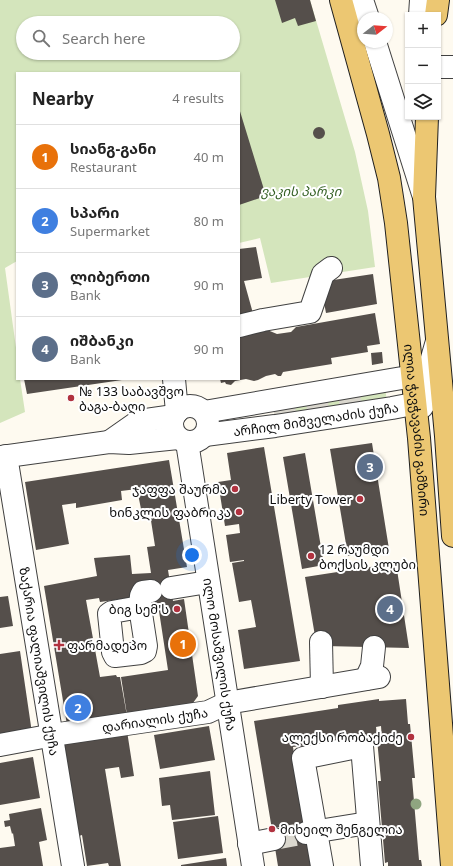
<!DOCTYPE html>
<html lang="en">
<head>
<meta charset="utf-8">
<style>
  body { margin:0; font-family:Georgia,"Noto Sans Georgian",serif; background:#f2f2f2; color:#222 }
  .controls { position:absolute; right:12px; top:12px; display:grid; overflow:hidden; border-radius:0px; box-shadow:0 1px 3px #0004 }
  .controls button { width:36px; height:36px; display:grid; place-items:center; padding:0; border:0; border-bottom:1px solid #e0e0e0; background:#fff; color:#222; font:20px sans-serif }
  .compass { position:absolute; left:357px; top:12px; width:36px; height:36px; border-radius:50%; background:#fff; box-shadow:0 1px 3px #0004; rotate:73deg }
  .you { position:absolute; left:192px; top:555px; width:14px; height:14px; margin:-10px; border:3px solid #fff; border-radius:50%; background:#1a73e8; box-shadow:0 0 0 6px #1a73e833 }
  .badge { display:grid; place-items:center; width:26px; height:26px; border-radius:50%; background:#111827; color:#fff; font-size:13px; font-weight:700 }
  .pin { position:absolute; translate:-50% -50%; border:2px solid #fff; box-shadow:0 1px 4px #0006 }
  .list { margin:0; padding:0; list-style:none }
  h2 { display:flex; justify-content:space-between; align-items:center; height:52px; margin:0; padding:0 16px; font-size:17px }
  h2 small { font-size:13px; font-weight:400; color:#767676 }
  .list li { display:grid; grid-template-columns:26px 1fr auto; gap:12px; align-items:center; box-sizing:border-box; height:64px; padding:0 16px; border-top:1px solid #e0e0e0 }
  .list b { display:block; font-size:15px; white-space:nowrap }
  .list p { margin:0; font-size:13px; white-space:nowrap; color:#767676 }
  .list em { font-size:13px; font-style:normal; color:#767676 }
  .icon { flex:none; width:22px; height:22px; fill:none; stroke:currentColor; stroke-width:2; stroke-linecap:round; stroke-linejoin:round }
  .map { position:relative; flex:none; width:453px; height:866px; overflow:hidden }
  .search { position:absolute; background:#fff; box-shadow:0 1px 3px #0004; left:16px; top:16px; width:224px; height:44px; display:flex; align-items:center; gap:10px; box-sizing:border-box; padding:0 14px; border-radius:22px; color:#767676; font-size:15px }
  .panel { position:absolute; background:#fff; box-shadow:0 1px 3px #0004; left:16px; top:72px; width:224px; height:308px; border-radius:0px }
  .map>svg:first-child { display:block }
  .green { fill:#d4e5bc; fill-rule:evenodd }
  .building { fill:#554f4b }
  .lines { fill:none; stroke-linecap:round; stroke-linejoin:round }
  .minor-tunnel { stroke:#dad7ce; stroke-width:22; stroke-dasharray:22 11; stroke-linecap:butt }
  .minor-casing { stroke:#414141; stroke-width:24 }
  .major-casing { stroke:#1f1f1f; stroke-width:24 }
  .minor { stroke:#fff; stroke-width:22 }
  .major { stroke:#ecc772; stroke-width:22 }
  .tree { fill:#8fa580 }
  .poi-dot { fill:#b1323f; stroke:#fff; stroke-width:1.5 }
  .labels { text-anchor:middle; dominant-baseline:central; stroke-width:4; stroke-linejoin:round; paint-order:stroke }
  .park-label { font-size:13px; font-style:italic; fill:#346024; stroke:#fff }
  .poi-label { font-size:13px; fill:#0e0e0e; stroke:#fff; text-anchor:end }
  .street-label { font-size:13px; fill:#0e0e0e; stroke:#fff }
</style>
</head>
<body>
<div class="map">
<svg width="453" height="866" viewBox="0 0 453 866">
  <rect width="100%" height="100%" fill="#fefaf0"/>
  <path class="green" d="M0 0H310L355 152 368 211 375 267 271 283 260 238 239 243V73H17V261L5 268 17 355V379H20L25 412 0 423ZM23 23H233V53H23Z
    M385 387 387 402 278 419 276 407Z"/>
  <path class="building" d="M275 0H310L316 21 298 26 295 18 282 23Z
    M239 108 266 196 239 205Z
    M313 133a6 6 0 1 1 12 0a6 6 0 1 1-12 0Z
    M256 247 262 278 244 281 254 317 239 321V249Z
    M373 274 377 304 326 313 320 282Z
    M375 313 380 344 367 346 368 352 331 358 332 364 283 372 281 376H278L275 374 266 376 258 380 254 381 246 379 235 381 231 385 226 384 225 382 221 383 220 379H239V333L255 330 263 332 265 329 277 334 291 332 296 327Z
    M382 352 383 363 372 365 371 353Z
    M24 379H122V380L27 394Z
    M372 443 389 549 348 556 330 449Z
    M264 447 300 661 244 669 238 630 256 627 251 600 239 602 232 563 244 561V560L230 562 226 535 240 533 239 524 225 526 218 482 231 480 227 453Z
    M305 453 324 565 302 569 283 457Z
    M169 460 187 567 168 570 173 601 184 599 198 696 193 703 127 715 121 677 168 670 159 611 154 612 149 583 134 586 136 597 100 602 99 598 86 600 100 677 116 675 117 677H120L127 716 67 725 44 586 97 576 94 558 130 555 132 574 151 573 147 547 155 546 149 508 141 509 137 489 121 491 122 500 76 508V503L62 505 69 544 36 550 25 482Z
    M396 563 409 648 325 646 315 636 305 577Z
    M8 596 13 626 0 628V597Z
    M20 651 32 733 0 737V654Z
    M379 699V701L406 699 408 724H410L415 778H412L419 860H421L422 866H388V862L385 863 378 781H381L377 739H382L381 726 376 727 377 735 293 747 311 866H278L254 721 338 708V705Z
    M209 726 215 760 160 769 154 735Z
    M127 731 134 776 121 778 119 767 105 769 121 866H109L108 863 87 866 82 835 79 836 64 741Z
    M33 757 40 798 0 805V763Z
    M210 771 215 815 172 820 170 805 162 806 159 778Z
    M41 808 47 840 39 842 43 866H0V848L15 846 13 833 12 834 10 826 5 827 4 821 10 820 9 814Z
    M218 816 223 853 178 859 173 822Z
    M226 858 227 866H181V865Z"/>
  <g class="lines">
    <path class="minor-tunnel" d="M274 413 372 397
      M274 839 306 833"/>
    <g class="minor-casing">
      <g id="minor">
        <path d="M362 0 368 18"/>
        <path d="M420 15 421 0"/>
        <path d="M375 42 423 194"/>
        <path d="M438 67H453"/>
        <path d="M239 326 263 320 310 312 323 274 331 268"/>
        <path d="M174 379 177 412"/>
        <circle cx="190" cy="424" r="18"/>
        <path d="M422 407 426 379 437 341"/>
        <path d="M204 412 402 378 407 377 413 371"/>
        <path id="s1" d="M205 435 275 426 392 408 423 402 430 400 434 396 441 384"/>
        <path d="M109 442 139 421 174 416"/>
        <path id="s2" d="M187 442 253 866"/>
        <path id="s3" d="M6 456 73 866"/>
        <path d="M0 457 109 442 129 443 178 438"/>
        <path d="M171 588 208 582"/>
        <path d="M140 607 146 646 145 651 141 653 115 656 113 652 109 614 112 612 140 607 141 596 143 592 151 591"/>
        <path d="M321 642 322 687"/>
        <path d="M366 679 372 666 374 647"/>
        <path id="s4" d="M0 745 59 734 208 712 227 703 379 677"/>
        <path d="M306 833 368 823"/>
        <path d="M249 844 274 839"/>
        <path d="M322 866 303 758 362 746 372 866"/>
      </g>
    </g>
    <g class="major-casing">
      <g id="major">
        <path id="s5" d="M341 0 378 134 389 178 396 223 419 438 452 866"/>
        <path d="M436 15 438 0"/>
        <path d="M427 117 424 197 446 436 453 536"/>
      </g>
    </g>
    <use href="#minor" class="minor"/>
    <use href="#major" class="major"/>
  </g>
  <circle class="tree" cx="416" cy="804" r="5.5"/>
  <g class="poi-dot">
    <circle cx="71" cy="398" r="4"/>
    <circle cx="235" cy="489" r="4"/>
    <circle cx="360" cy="499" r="4"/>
    <circle cx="239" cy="512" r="4"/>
    <circle cx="311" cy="556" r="4"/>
    <circle cx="177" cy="609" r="4"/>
    <path d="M57 639h4v4h4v4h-4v4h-4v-4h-4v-4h4z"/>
    <circle cx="411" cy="737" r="4"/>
    <circle cx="272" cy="829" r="4"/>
  </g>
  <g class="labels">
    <g class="park-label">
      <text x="301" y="191">ვაკის პარკი</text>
    </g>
    <g class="poi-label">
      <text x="79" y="391" text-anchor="start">№ 133 საბავშვო<tspan x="79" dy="15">ბაგა-ბაღი</tspan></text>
      <text x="227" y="489">ჯაფფა შაურმა</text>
      <text x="352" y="499">Liberty Tower</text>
      <text x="231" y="512">ხინკლის ფაბრიკა</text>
      <text x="319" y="549" text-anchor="start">12 რაუმდი<tspan x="319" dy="15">ბოქსის კლუბი</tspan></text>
      <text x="169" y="609">ბიგ სემ'ს</text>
      <text x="67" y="645" text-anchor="start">ფარმადეპო</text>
      <text x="403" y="737">ალექსი რობაქიძე</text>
      <text x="280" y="829" text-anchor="start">მიხეილ შენგელია</text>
    </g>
    <g class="street-label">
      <text stroke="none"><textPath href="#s1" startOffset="112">არჩილ მიშველაძის ქუჩა</textPath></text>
      <text stroke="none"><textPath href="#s5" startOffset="438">ილია ჭავჭავაძის გამზირი</textPath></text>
      <text stroke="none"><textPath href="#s2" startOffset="215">ილო მოსაშვილის ქუჩა</textPath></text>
      <text stroke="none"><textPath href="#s3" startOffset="208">ზაქარია ფალიაშვილის ქუჩა</textPath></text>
      <text stroke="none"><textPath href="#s4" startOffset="157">დარიალის ქუჩა</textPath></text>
    </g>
  </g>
</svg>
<div class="controls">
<button>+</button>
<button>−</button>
<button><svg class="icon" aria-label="layers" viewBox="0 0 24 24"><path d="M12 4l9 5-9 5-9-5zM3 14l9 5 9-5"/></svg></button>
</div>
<svg class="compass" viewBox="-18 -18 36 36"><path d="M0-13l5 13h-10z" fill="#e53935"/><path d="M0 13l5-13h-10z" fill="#767676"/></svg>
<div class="you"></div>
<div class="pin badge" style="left:183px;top:644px;background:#e8710a">1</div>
<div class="pin badge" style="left:78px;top:708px;background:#3f7fe0">2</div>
<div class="pin badge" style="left:370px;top:467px;background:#5c6f8a">3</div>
<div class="pin badge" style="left:390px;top:609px;background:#5c6f8a">4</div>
<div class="search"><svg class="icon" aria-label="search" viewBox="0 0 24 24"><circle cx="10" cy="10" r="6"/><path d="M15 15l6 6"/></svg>Search here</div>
<section class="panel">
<h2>Nearby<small>4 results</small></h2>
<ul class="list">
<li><span class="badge" style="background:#e8710a">1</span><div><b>სიანგ-განი</b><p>Restaurant</p></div><em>40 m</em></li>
<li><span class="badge" style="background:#3f7fe0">2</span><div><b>სპარი</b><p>Supermarket</p></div><em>80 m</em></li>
<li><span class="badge" style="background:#5c6f8a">3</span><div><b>ლიბერთი</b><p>Bank</p></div><em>90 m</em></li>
<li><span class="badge" style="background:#5c6f8a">4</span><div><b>იშბანკი</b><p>Bank</p></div><em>90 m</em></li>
</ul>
</section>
</div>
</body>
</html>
